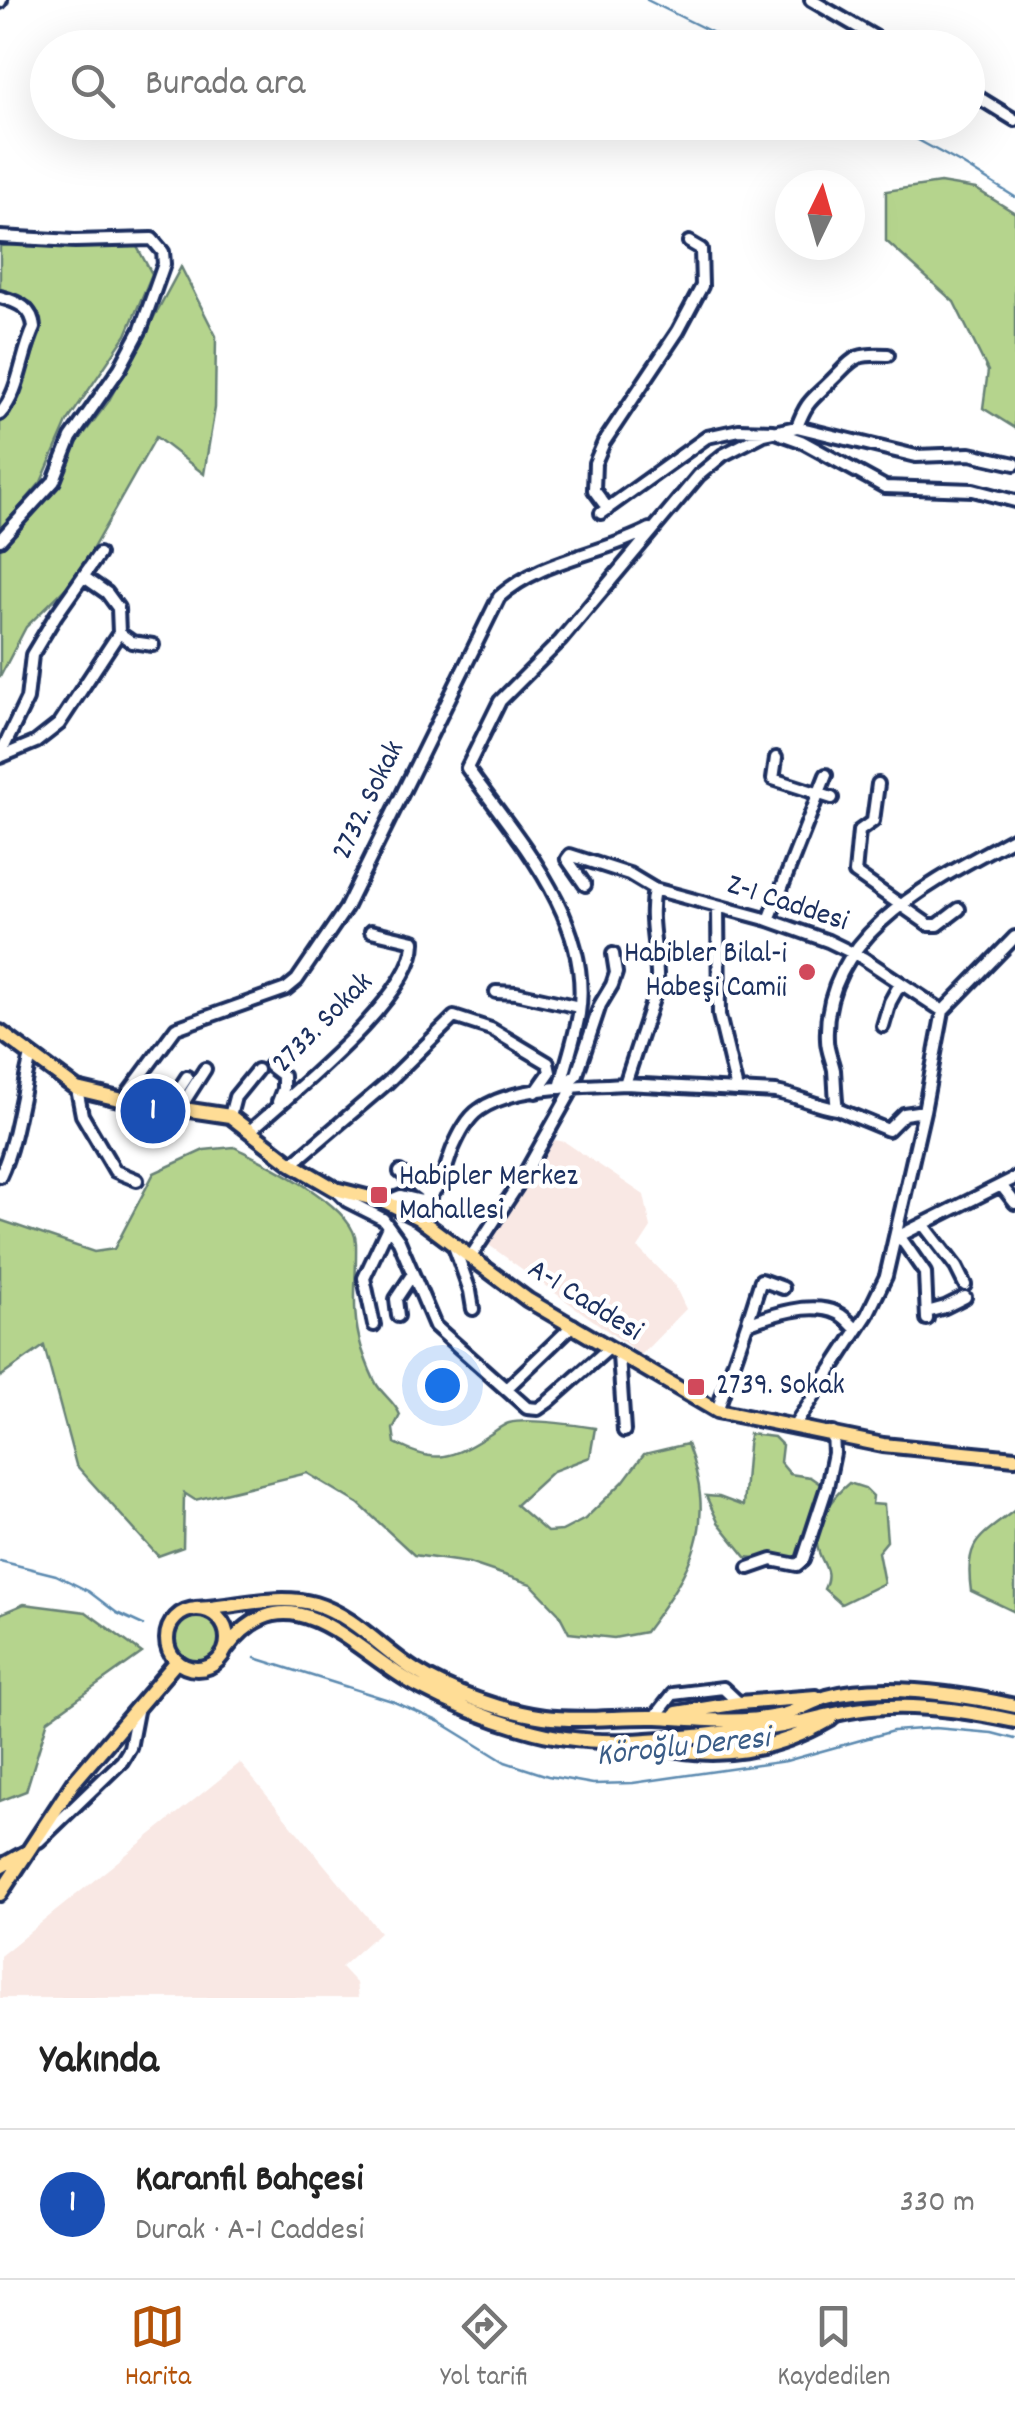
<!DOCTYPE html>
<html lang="tr">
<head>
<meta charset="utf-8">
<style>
  body { margin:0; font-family:Dekko,sans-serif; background:#f2f2f2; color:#222 }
  .compass { position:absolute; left:775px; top:170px; width:90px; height:90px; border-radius:50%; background:#fff; box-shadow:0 10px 40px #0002; rotate:5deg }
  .you { position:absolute; left:442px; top:1385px; width:35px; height:35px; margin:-25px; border:8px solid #fff; border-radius:50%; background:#1a73e8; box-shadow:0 0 0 15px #1a73e833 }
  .badge { display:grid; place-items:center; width:65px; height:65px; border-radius:50%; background:#b45309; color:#fff; font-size:32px; font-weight:700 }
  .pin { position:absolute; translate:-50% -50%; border:5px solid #fff; box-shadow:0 2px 10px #0006 }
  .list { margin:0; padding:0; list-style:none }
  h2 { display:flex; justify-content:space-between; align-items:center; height:130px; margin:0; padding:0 40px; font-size:42px }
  h2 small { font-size:32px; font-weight:400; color:#767676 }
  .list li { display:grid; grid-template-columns:65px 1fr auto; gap:30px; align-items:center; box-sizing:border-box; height:150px; padding:0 40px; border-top:2px solid #e0e0e0 }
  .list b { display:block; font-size:38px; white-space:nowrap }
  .list p { margin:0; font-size:32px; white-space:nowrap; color:#767676 }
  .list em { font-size:32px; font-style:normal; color:#767676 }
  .icon { flex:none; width:55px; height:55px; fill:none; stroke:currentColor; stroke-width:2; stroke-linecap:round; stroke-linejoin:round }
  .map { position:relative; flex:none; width:1015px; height:1998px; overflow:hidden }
  .search { position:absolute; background:#fff; box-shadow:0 10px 40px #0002; left:30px; right:30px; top:30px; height:110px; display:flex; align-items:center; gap:25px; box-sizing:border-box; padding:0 35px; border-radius:55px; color:#767676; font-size:38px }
  .sheet { height:280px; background:#fff }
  nav { display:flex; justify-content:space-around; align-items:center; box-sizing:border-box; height:140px; border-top:2px solid #e0e0e0; background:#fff; font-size:28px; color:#767676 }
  nav a { display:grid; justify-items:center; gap:5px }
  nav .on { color:#b45309 }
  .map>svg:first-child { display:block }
  .built { fill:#f9e8e4 }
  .green { fill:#b5d48d; stroke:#688276; stroke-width:2.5 }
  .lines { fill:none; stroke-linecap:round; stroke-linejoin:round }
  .stream { stroke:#5b8ab0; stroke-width:2.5 }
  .minor-casing { stroke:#1b2f5e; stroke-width:18 }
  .major-casing { stroke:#1b2f5e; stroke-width:20 }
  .minor { stroke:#fff; stroke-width:10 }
  .major { stroke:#ffdd96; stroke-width:12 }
  .poi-dot { fill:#d1495b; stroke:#fff; stroke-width:4 }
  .labels { text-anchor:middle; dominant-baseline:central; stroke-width:9; stroke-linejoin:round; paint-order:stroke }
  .street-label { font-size:30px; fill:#1b2f5e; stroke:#fff }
  .poi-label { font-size:30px; fill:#1b2f5e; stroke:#fff; text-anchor:start }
  .water-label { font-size:32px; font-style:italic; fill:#3b5d87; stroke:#fff }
</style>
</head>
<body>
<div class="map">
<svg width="1015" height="1998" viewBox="0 0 1015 1998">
  <rect width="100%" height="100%" fill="#fff"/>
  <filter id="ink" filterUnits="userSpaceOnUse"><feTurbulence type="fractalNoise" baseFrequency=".01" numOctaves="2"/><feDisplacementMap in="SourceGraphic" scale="20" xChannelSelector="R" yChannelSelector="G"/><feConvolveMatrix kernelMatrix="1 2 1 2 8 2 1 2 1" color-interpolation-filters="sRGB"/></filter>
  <g filter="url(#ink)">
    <path class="built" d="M555 1140 565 1142 644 1195 651 1228 638 1248 675 1286 686 1309 641 1355 486 1243 547 1146Z
      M240 1763 380 1932 341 1967 356 1983 358 1998H0V1956Z"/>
    <path class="green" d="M940 183 976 189 1015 213V428L983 408 988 371 954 302 886 241V191Z
      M28 244 136 245 152 274 126 335 67 422 41 482 0 530V423L10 415 40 334 41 320 31 302 0 293V246Z
      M181 267 216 336 215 408 204 474 156 437 76 578 26 627 0 677V545L108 402Z
      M234 1147C265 1163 355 1205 356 1243 357 1283 350 1310 362 1349 366 1361 371 1375 377 1385 384 1396 395 1402 400 1415L393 1429 395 1443C435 1465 451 1459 489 1435 494 1432 502 1425 509 1423 527 1418 576 1425 595 1428L590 1457 553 1471 516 1505 547 1532 562 1531 585 1519 623 1482 644 1454 687 1444C718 1524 693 1568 645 1632L614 1638 569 1633 558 1612 531 1584 469 1563 414 1555 359 1504 307 1473 195 1500 184 1493 183 1547 158 1556 76 1465 44 1346 0 1377V1220L94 1252 114 1249 154 1173 204 1150Z
      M749 1434 774 1437 782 1445 780 1462 790 1474 810 1477 823 1486 803 1554 793 1562 746 1557 718 1522 706 1496 719 1497 743 1506Z
      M849 1483 865 1488 873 1496 872 1504 884 1505 887 1541 878 1552 884 1583 841 1604 824 1589C834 1568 820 1564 817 1545 813 1523 833 1496 849 1483Z
      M1015 1510V1612L971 1591C964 1541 979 1538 1015 1510Z
      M24 1604 86 1612 142 1653 48 1720 26 1791 0 1801V1614Z
      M173 1639a24 24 0 1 1 48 0a24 24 0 1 1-48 0Z"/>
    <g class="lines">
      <path class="stream" d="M647 0 744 48
        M885 122 962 164 1015 197
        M0 1561 56 1575 88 1591 117 1613 143 1625
        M255 1658 392 1701 440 1722 505 1762 548 1776 593 1784 633 1783 786 1761 893 1731 935 1728 992 1733 1015 1739"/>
      <g class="minor-casing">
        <path id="minor" d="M811 0 894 48
          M0 2 1 0
          M968 91 1015 120
          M0 237 75 241 152 239 163 252 164 264 141 329 120 368 71 438 54 481 0 540
          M0 297C18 302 33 308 34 328 21 355 20 392 0 414
          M797 427C807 400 812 400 831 381 854 359 852 353 888 355
          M608 509 594 490 595 463 604 442 678 331 702 286 701 249 689 242
          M601 513 707 437 739 430 773 431 801 441 885 487 973 490 1015 501
          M119 633 132 642 153 645
          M0 755 27 699 32 655 56 615 99 554
          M0 757 36 742 59 724 119 633 118 608 107 593 84 577
          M776 758 773 779 832 798
          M878 784 873 821 859 831 855 873 929 925H938L959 909
          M585 885 567 859 570 855 629 874 654 889 769 920 828 941 863 958 943 1011 924 1111 886 1276 867 1315 795 1425
          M718 908 719 1015 737 1090
          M769 920 826 775
          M496 992 516 993 579 1007
          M943 1011 1015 937
          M883 1026 890 1002 900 984
          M270 1066 283 1076V1089L278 1102
          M625 1084 776 1092C798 1096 815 1106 837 1109
          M560 1088C566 1064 575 1038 579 1014 593 920 517 838 467 768L500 701 560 641 699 475 723 455 764 434 797 427 916 456 970 454 1015 464
          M561 1088 577 1074 600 1005 612 985 616 973 613 954
          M77 1089 82 1115 115 1171 137 1180
          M123 1100 176 1028 286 989 297 980 346 908 499 597C541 559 601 555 650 529
          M168 1106 187 1077
          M180 1108 205 1069
          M924 1111 904 1114 888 1130 837 1109C835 1096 835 1083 834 1070 832 1060 827 1050 827 1040 822 933 936 880 1015 837
          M230 1116 235 1097 257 1070
          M251 1130C291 1094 416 994 414 941L371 931
          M292 1164 387 1083 454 1017 491 1029 548 1063 550 1072 536 1092
          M400 1172 431 1196
          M0 1176C16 1142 21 1094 31 1056
          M1001 1185 1015 1203
          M336 1190 347 1201 383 1219 399 1241 435 1326 527 1408 538 1409 548 1402 609 1348
          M386 1202 401 1196 422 1201C443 1189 445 1168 453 1148 459 1135 467 1118 479 1110 514 1085 583 1087 625 1084L657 987C659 954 647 922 654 889
          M923 1224 956 1267 965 1285
          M897 1237 1015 1178
          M900 1237 925 1273 927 1319
          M453 1243 470 1291 473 1309
          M472 1255 523 1177 573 1088
          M927 1312 945 1307 965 1297
          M398 1316 396 1299 412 1275
          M747 1324 761 1280 783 1288
          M374 1325 364 1278 388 1227
          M619 1355 624 1431
          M506 1389 573 1325
          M717 1411 747 1324C771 1315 811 1301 837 1313 844 1316 851 1324 856 1329
          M749 1568 772 1560 797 1565 803 1560 827 1487 834 1453 833 1433
          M655 1717 673 1694 723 1688 739 1703
          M39 1841 122 1761 130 1748 138 1706"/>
      </g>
      <g class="major-casing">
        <path id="major" d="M0 1032 77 1089 123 1100 230 1116 292 1164 335 1189 386 1202 418 1218 528 1300 717 1411 883 1445 1015 1458
          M195 1609C235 1608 276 1593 315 1604 355 1616 382 1650 416 1671 451 1693 502 1711 544 1717 582 1722 619 1716 657 1717 699 1719 736 1724 778 1716 795 1713 810 1702 827 1697 883 1682 959 1694 1015 1706
          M167 1639a30 30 0 1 1 60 0a30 30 0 1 1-60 0Z
          M225 1650C290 1563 353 1652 418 1686 450 1703 489 1719 524 1729 586 1748 651 1741 713 1734 736 1731 759 1730 782 1726 816 1719 851 1708 887 1707 930 1705 973 1712 1015 1721
          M677 1713 739 1703 816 1697
          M654 1744C714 1763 777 1750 831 1719
          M0 1867 25 1853
          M0 1894 73 1783 177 1661"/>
      </g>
      <use href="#minor" class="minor"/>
      <use href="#major" class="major"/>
    </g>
  </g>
  <g class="poi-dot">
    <circle cx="807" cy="972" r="10"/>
    <rect x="369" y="1185" width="20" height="20" rx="5"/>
    <rect x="686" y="1377" width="20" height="20" rx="5"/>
  </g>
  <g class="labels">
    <g class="street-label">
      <text transform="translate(370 801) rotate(-64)">2732. Sokak</text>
      <text transform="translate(787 905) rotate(18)">Z-1 Caddesi</text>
      <text transform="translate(324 1024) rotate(-45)">2733. Sokak</text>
      <text transform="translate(584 1302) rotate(32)">A-1 Caddesi</text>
    </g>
    <g class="poi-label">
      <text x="787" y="955" text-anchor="end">Habibler Bilal-i<tspan x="787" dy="34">Habeşi Camii</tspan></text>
      <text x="399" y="1178">Habipler Merkez<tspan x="399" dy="34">Mahallesi</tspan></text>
      <text x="716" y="1387">2739. Sokak</text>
    </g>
    <g class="water-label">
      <text transform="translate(683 1749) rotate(-6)">Köroğlu Deresi</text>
    </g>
  </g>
</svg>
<svg class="compass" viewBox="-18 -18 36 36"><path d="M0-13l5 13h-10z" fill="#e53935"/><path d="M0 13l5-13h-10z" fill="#767676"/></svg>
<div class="you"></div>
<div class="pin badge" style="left:153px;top:1111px;background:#1a4fb4">1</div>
<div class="search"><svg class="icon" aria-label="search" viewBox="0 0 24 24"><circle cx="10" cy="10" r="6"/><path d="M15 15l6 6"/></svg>Burada ara</div>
</div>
<section class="sheet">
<h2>Yakında<small></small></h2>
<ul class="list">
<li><span class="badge" style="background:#1a4fb4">1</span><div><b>Karanfil Bahçesi</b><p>Durak · A-1 Caddesi</p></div><em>330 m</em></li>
</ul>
</section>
<nav>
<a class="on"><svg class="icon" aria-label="map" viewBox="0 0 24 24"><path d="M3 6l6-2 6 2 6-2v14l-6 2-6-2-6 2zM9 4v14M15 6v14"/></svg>Harita</a>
<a><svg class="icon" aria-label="directions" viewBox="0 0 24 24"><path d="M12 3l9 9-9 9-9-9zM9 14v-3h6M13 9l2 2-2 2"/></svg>Yol tarifi</a>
<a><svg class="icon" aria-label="saved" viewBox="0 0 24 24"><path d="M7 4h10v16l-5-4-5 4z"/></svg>Kaydedilen</a>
</nav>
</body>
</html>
